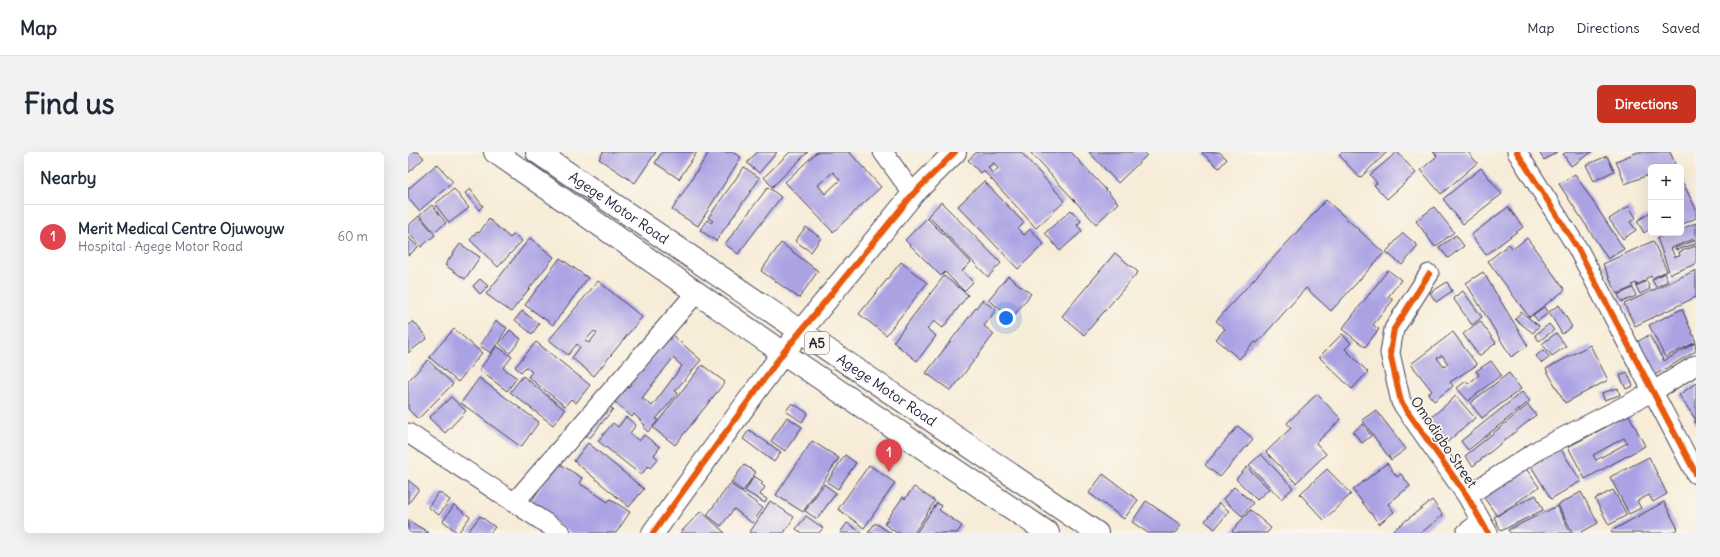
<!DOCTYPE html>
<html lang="en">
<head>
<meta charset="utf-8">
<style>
  body { margin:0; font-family:Delius,sans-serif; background:#f2f2f3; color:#1f2937 }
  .controls { position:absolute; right:12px; top:12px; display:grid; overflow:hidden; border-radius:6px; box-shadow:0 4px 16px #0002 }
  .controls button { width:36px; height:36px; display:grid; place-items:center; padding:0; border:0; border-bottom:1px solid #e0e1e3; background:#fff; color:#1f2937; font:20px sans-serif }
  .you { position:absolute; left:598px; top:166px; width:14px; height:14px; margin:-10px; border:3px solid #fff; border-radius:50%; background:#1a73e8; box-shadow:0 0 0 6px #1a73e833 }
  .badge { display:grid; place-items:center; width:26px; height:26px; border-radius:50%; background:#c8321e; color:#fff; font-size:13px; font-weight:700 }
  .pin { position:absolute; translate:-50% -33px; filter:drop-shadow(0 1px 2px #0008) }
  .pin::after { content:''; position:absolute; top:21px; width:14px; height:12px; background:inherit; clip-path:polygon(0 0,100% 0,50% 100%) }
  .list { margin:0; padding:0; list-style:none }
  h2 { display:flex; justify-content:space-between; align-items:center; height:52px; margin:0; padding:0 16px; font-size:17px }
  h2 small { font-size:13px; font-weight:400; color:#747a83 }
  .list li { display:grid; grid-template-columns:26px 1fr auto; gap:12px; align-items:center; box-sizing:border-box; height:64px; padding:0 16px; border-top:1px solid #e0e1e3 }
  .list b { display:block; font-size:15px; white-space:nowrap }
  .list p { margin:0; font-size:13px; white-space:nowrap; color:#747a83 }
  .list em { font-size:13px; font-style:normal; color:#747a83 }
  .map { position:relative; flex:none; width:1288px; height:381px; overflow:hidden; border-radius:6px }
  header { display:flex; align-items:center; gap:24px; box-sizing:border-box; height:56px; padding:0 20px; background:#fff; border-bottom:1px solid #e0e1e3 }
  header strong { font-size:19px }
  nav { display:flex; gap:22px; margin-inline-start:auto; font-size:14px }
  .intro { display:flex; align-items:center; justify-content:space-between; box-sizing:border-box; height:96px; padding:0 24px }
  h1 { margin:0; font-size:28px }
  .button { padding:10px 18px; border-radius:6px; background:#c8321e; color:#fff; font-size:14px; font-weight:700 }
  main { display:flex; gap:24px; padding:0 24px }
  aside { flex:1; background:#fff; border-radius:6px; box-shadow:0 4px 16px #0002 }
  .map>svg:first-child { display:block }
  .building { fill:#aba2e4; fill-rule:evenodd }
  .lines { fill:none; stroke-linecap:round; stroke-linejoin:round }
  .street-casing { stroke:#424053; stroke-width:21 }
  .secondary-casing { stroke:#424053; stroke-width:24 }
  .highway-casing { stroke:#424053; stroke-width:24 }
  .street { stroke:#fff; stroke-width:19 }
  .secondary { stroke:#fff; stroke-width:22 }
  .highway { stroke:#fff; stroke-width:22 }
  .cycleway-casing { stroke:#fbf7ec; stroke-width:8 }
  .cycleway { stroke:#e8590c; stroke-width:6 }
  .labels { text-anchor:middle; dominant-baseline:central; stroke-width:3.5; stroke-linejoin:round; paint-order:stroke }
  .shield { fill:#fbf7ec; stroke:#636270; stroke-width:1 }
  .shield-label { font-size:13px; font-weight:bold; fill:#22223b }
  .street-label { font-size:14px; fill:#22223b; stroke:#fbf7ec }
</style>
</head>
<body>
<header>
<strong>Map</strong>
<nav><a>Map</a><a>Directions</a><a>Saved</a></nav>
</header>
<div class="intro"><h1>Find us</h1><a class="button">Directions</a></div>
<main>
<aside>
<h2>Nearby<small></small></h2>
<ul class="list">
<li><span class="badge" style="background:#e0444e">1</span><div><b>Merit Medical Centre Ojuwoyw</b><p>Hospital · Agege Motor Road</p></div><em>60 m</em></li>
</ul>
</aside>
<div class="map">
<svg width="1288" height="381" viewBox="0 0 1288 381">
  <rect width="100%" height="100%" fill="#fbf7ec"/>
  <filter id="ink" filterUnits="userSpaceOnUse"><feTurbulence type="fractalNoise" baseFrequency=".025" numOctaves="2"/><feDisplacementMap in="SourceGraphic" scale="8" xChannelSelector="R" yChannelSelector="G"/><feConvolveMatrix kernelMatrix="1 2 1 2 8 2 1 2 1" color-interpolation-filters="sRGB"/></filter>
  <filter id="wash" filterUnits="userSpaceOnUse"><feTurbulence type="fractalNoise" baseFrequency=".012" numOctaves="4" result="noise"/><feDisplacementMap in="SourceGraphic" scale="16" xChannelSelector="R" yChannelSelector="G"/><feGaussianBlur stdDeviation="0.9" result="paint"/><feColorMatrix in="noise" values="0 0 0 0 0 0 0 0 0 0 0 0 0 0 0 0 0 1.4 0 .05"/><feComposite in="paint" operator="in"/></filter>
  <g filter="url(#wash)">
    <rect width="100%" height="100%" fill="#f7ecd8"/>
    <g id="blocks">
      <path class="building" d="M0 0H10L16 6 0 21Z
        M195 0H248L227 31 191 7Z
        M254 0H289L271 27 247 11Z
        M301 0H324L333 5 290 74 264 58Z
        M349 0H369L351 21 339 11Z
        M382 0H400L364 35 356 25Z
        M409 0H441L473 35 425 80 377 30ZM425 20 432 28 417 42 410 33Z
        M569 0H613L657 49 628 76 575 18 572 21 560 8ZM586 11 590 17 584 21 580 15Z
        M622 0H663L710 51 688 72Z
        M681 0H736L739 3 710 31Z
        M795 0H811L819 7 811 16 794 1Z
        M934 0H979L952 26 931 3Z
        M989 0 1008 21 979 47 966 33 969 31 962 23Z
        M1025 0H1060L1069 11 1033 42 1013 18 1029 4Z
        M1131 0H1149L1136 8Z
        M1159 0H1184L1163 14 1155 2Z
        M1230 0H1262L1267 12 1259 15H1243V22L1217 32 1208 9Z
        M1199 4 1206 19 1186 29 1178 13Z
        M29 12 45 30 11 59 0 46V37Z
        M336 15 352 26 308 89 292 78 299 68 303 71 305 69 300 66Z
        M1073 16 1094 42 1055 72 1035 47Z
        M1167 22 1216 97 1200 107 1151 32Z
        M1273 27 1288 57V66L1273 73Z
        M576 29 616 71 610 77 616 83 622 77 636 92 610 117 550 54Z
        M360 35 373 45 330 102 317 92Z
        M46 37 61 56 41 71 27 52Z
        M62 37 75 54 71 58 57 41Z
        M918 48 976 101 923 159 898 136 849 191 847 190 831 207 808 187 817 177 808 169Z
        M533 50 593 111 580 125 520 64Z
        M24 53 38 71 26 80 12 63Z
        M1221 54 1228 66 1222 70 1228 78 1215 87 1201 67Z
        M1026 55 1046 80 1027 95 1008 69Z
        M1100 55 1115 75 1078 103 1063 83Z
        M663 58 673 69 669 73 674 79 652 99 637 81Z
        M1243 60V76L1236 81 1229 69Z
        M11 64 27 83 13 95 0 80V74Z
        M519 66 563 110 554 119 565 130 556 139 537 120 533 124 497 88Z
        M81 67 102 86 106 82 114 89 90 115 62 88 69 80 71 81Z
        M1288 71V92L1268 98 1267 96 1286 89V87L1263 96 1267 105 1272 104 1271 100 1288 94V112L1262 122 1249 86 1262 81H1273V77Z
        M398 75 413 86 403 100 387 89Z
        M995 81 1010 94 994 113 978 100Z
        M1048 83 1056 94 1040 106 1031 95Z
        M0 85 10 95 0 104Z
        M122 86 146 105 103 160 78 142Z
        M1119 86 1157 138 1121 165 1080 109 1101 92 1105 97Z
        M1245 89 1259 119 1244 126 1243 124 1237 127 1238 128 1229 133 1228 131 1224 133 1225 135 1209 142 1195 112Z
        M373 91 410 119 391 146 353 119Z
        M52 92 72 105 57 127 37 113Z
        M707 101 730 120 676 183 654 164Z
        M152 106 180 126 145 173 117 153Z
        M493 110 519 131 478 183 451 162Z
        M980 118 993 128 980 145 985 148 965 173 971 177 957 195 934 177Z
        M1288 118V145L1227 174 1216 152Z
        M1075 120 1120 194 1103 205 1058 131Z
        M1256 121 1260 129 1248 135 1244 128Z
        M536 124 560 143 535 176 526 169 519 177 528 184 509 209 485 190Z
        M600 124 623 142 604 166 580 148Z
        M72 127 80 134 72 142 65 134Z
        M190 129 234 165 186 224 164 206 172 195 169 192 160 203 141 188ZM186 179 189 181 181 191 177 189Z
        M1239 129 1242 137 1232 142 1228 134Z
        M1039 130 1044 139 1028 150 1022 141Z
        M1225 136 1228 144 1214 150 1210 143Z
        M1055 139 1074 165 1064 173 1045 146Z
        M574 148 588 158 576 174 586 182 543 239 518 221Z
        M1151 153 1164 175 1154 182 1141 160Z
        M1136 155 1140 161 1130 169 1125 163Z
        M1274 157 1288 190 1257 205 1241 173Z
        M114 159 131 172 124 182 107 168Z
        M1113 160 1131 174 1125 181 1107 167Z
        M5 169 19 186 0 201V174Z
        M88 169 99 176 83 201 72 194Z
        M1072 169 1088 191 1071 204 1055 182Z
        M1141 172 1146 178 1131 189 1127 183Z
        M46 177 74 201 50 230 21 205Z
        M102 178 113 187 102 201 91 191Z
        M1045 180 1069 213 1042 230 1045 234 1026 249 1020 242 1024 239 1003 212ZM1034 203 1040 212 1036 215 1029 206Z
        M1148 181 1158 194 1144 204 1134 192Z
        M934 182 943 191 937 197 960 220 944 237 911 205Z
        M264 183 293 208 267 239 270 241 248 267 250 268 240 280 235 275 237 273 226 262 224 265 207 250ZM265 206 274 214 244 254 234 246Z
        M1241 183 1256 209 1287 191 1288 199 1245 224 1226 192Z
        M128 190 182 233 168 251 163 247 157 254 120 225 124 220 118 215 113 220 107 215Z
        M1182 193 1200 228 1157 251 1138 217Z
        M89 194 104 205 95 216 109 226 99 239 71 218Z
        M1135 198 1142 205 1134 211 1128 204Z
        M20 208 45 232 10 267 0 257V229Z
        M1083 209 1093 223 1060 249 1049 236 1058 229 1060 232 1071 223 1068 219Z
        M294 213 317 230 267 293 245 276Z
        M1219 220 1225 234 1218 237 1212 224Z
        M1101 221 1113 237 1074 266 1062 251Z
        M115 224 157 258 145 273 102 240Z
        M71 226 131 270 113 295 53 251Z
        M1288 231V273L1286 270 1288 268 1271 243Z
        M1210 236 1212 243 1196 248 1194 241Z
        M1114 240 1122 249 1060 298 1053 289Z
        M909 242 933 267 908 291 918 302 888 331 858 300 883 276 879 271Z
        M1048 244 1067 266 1037 292 1018 270Z
        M43 245 58 259 37 281 21 266Z
        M384 251 400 261 394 270 378 259Z
        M198 252 205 257 182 286 175 281Z
        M1120 253 1128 263 1065 314 1057 304Z
        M968 258 998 297 983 308 954 268Z
        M1221 263 1237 294 1177 327 1160 295ZM1216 286 1219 291 1188 308 1185 303Z
        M218 265 228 273 222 281 231 289 236 283 252 295 246 303 250 307 242 316 240 314 233 323 190 289 205 271 210 275Z
        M379 265 394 275 377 299 363 289Z
        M955 272 963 284 954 291 945 280Z
        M830 274 845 287 812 325 797 313Z
        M341 278 373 300 366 310 335 287Z
        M404 289 431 306 395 360 368 343Z
        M180 291 236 337 221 355 166 309Z
        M1152 296 1173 329 1143 347 1123 314Z
        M853 302 885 336 873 347 841 313Z
        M437 303 448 311 430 337 419 330Z
        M1241 305 1259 342 1245 350 1241 343 1229 349 1233 356 1221 362 1202 325Z
        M149 310 174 326 171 331 200 350 202 347 222 360 208 381H163L121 353Z
        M979 311 989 325 993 322 1002 334 980 352 986 360 971 372 945 338Z
        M1114 311 1131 335 1089 364 1072 340Z
        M336 313 348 320 335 339 323 331Z
        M461 313 487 331 456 376 430 357Z
        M839 315 861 337 849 348 828 327Z
        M919 317 943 342 916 368 892 342Z
        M695 322 730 348 716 367 681 341Z
        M346 324 355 330 353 332 357 335 352 343 359 347 357 351 337 339Z
        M0 328 11 337 0 352Z
        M322 332 355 356 344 371 326 357 313 374 299 363Z
        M416 332 428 341 409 367 397 359Z
        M506 335 527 349 506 381H489L476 372 495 345 497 347Z
        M826 335 845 351 834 364 815 347Z
        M1205 338 1219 363 1201 373 1187 347Z
        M31 340 42 348 31 363 20 355Z
        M1173 340 1190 371 1172 381H1165L1150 353Z
        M1128 343 1135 358 1093 379 1086 365Z
        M1024 348 1035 363 1013 381H982Z
        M362 349 386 365 376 381H344L342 380Z
        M738 349 773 373 767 381H740L724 370Z
        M1256 350 1270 377 1262 381H1204L1203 379Z
        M529 351 534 354 531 358 554 374 549 381H508Z
        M811 351 821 359 807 377 797 369Z
        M46 353 62 365 50 381 35 369Z
        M1149 354 1163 381H1102L1100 378Z
        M842 358 863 376 859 381H826L824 379Z
        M293 359 317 381H272Z
        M72 364 87 375 82 381 60 380Z
        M398 364 415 376 411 381H394L388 377Z
        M0 368 21 381H0Z
        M439 371 454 381H432Z
        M467 371 483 381H460Z"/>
    </g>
  </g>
  <g filter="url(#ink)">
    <use href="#blocks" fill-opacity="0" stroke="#424053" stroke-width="1"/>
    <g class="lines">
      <g class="street-casing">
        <path id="street" d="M475 0 505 42
          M1109 0 1170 97 1288 322
          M1021 122 986 177 982 201 993 250 1059 344 1080 381
          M0 281 153 381
          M1059 344 1132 297 1244 240 1288 213
          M106 351 288 141
          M1058 381 1073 369"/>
      </g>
      <g class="secondary-casing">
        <path id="secondary" d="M245 381 375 201 505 42 547 0"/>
      </g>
      <g class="highway-casing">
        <g id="highway">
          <path d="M87 0 375 201 640 381"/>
          <path id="s1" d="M129 0 689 381"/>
        </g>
      </g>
      <use href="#street" class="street"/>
      <use href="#secondary" class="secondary"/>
      <use href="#highway" class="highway"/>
      <g class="cycleway-casing">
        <path id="cycleway" d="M1109 0 1170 97 1288 322
          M1021 122 986 177 982 201 993 250 1059 344 1080 381
          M245 381 375 201 505 42 547 0"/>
      </g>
      <use href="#cycleway" class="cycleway"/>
    </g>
  </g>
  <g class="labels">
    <rect class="shield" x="397" y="180" width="24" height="22" rx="3"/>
    <g class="shield-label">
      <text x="409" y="191">A5</text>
    </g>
    <g class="street-label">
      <text stroke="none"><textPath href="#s1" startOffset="99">Agege Motor Road</textPath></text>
      <text stroke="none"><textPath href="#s1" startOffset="423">Agege Motor Road</textPath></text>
      <text transform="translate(1036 290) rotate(56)">Omodigbo Street</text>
    </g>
  </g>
</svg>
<div class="controls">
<button>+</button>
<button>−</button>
</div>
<div class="you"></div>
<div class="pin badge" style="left:481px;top:320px;background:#e0444e">1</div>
</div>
</main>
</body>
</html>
